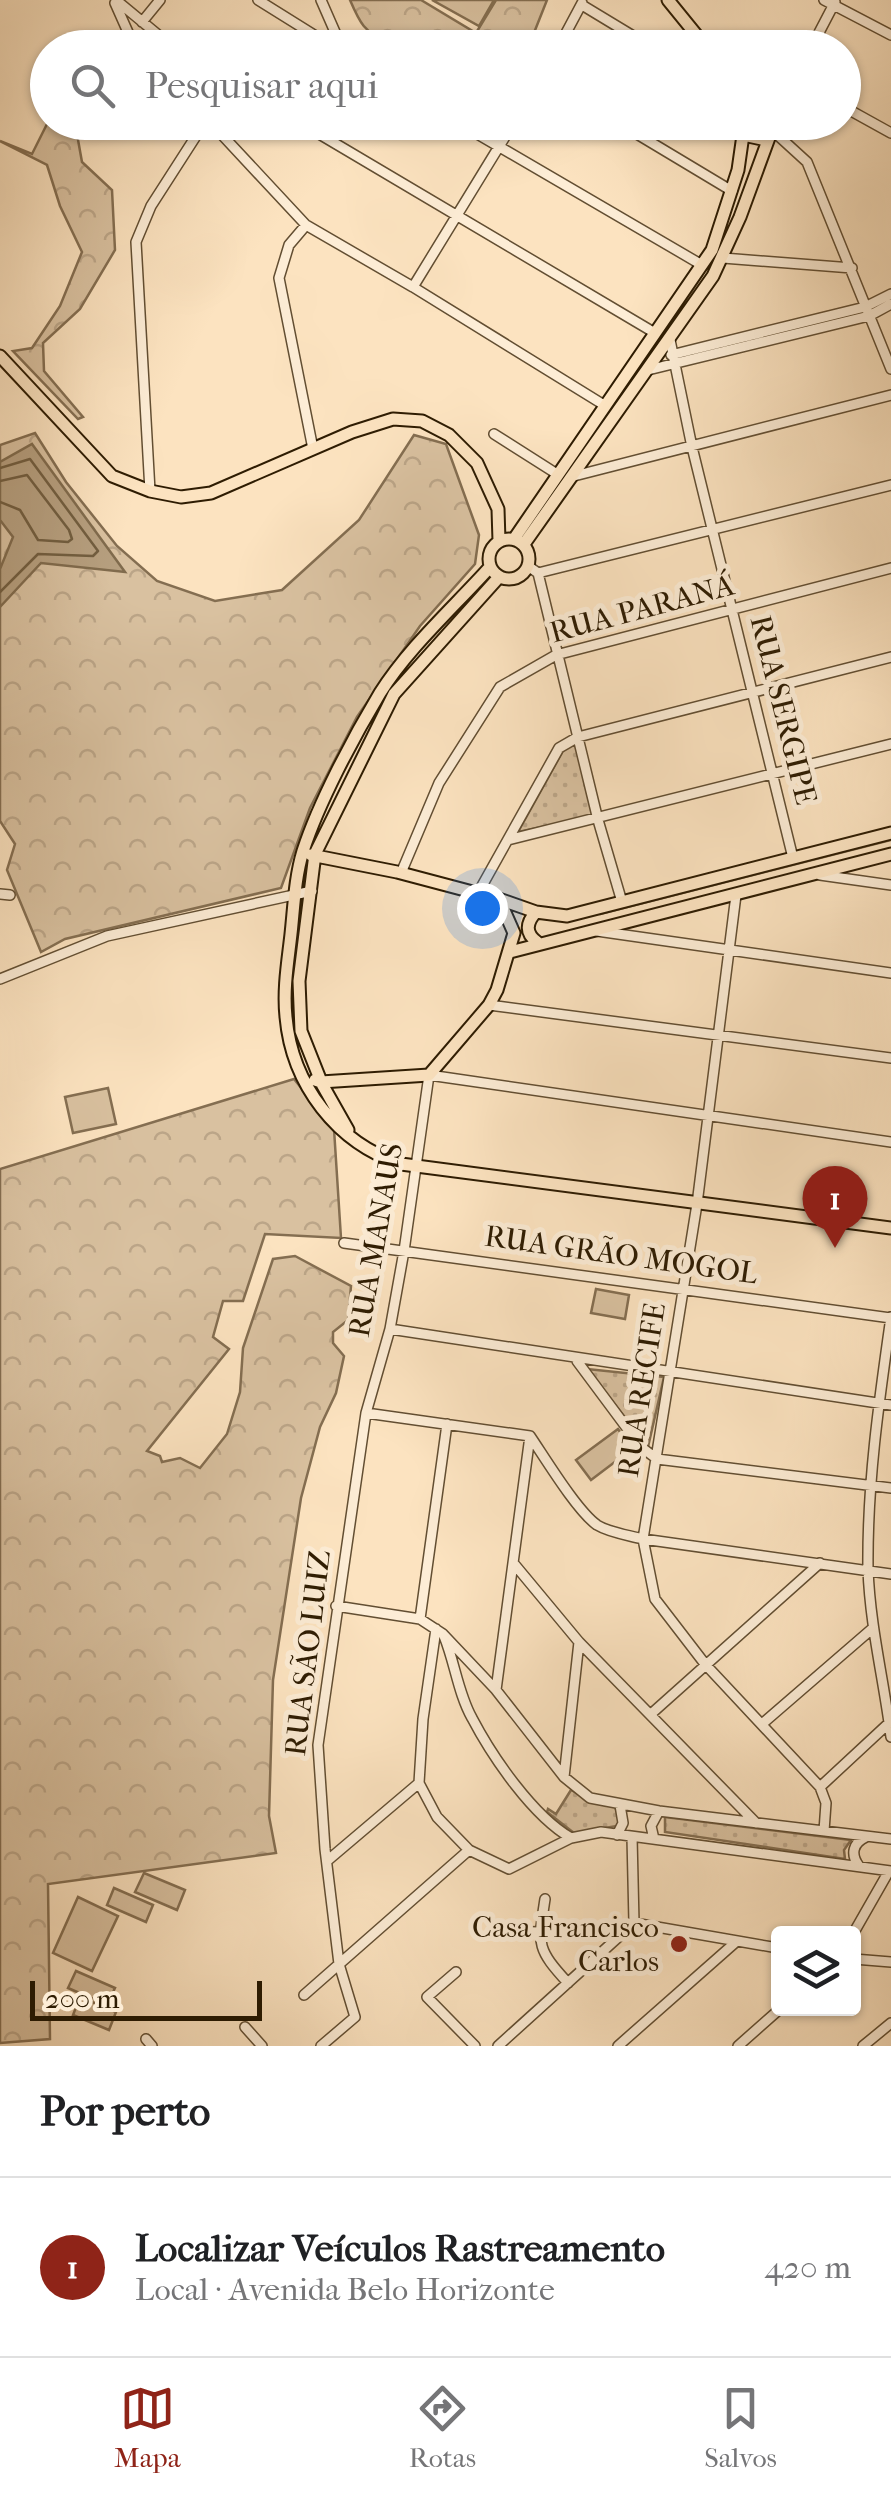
<!DOCTYPE html>
<html lang="pt">
<head>
<meta charset="utf-8">
<style>
  body { margin:0; font-family:"IM FELL French Canon",serif; background:#f2f2f2; color:#202124 }
  .controls { position:absolute; right:30px; bottom:30px; display:grid; overflow:hidden; border-radius:10px; box-shadow:0 2px 8px #0004 }
  .controls button { width:90px; height:90px; display:grid; place-items:center; padding:0; border:0; border-bottom:2px solid #e0e0e0; background:#fff; color:#202124; font:50px sans-serif }
  .scale { position:absolute; left:30px; bottom:25px; width:232px; box-sizing:border-box; padding-left:10px; border:5px solid #2e1c02; border-top:0; font-size:28px; line-height:35px; white-space:nowrap; color:#2e1c02; -webkit-text-stroke:8px #fdedd6; paint-order:stroke }
  .you { position:absolute; left:482px; top:908px; width:35px; height:35px; margin:-25px; border:8px solid #fff; border-radius:50%; background:#1a73e8; box-shadow:0 0 0 15px #1a73e833 }
  .badge { display:grid; place-items:center; width:65px; height:65px; border-radius:50%; background:#8f2418; color:#fff; font-size:32px; font-weight:700 }
  .pin { position:absolute; translate:-50% -82px; filter:drop-shadow(0 2px 5px #0008) }
  .pin::after { content:''; position:absolute; top:52px; width:35px; height:30px; background:inherit; clip-path:polygon(0 0,100% 0,50% 100%) }
  .list { margin:0; padding:0; list-style:none }
  h2 { display:flex; justify-content:space-between; align-items:center; height:130px; margin:0; padding:0 40px; font-size:42px }
  h2 small { font-size:32px; font-weight:400; color:#757577 }
  .list li { display:grid; grid-template-columns:65px 1fr auto; gap:30px; align-items:center; box-sizing:border-box; height:180px; padding:0 40px; border-top:2px solid #e0e0e0 }
  .list b { display:block; font-size:38px; white-space:nowrap }
  .list p { margin:0; font-size:32px; white-space:nowrap; color:#757577 }
  .list em { font-size:32px; font-style:normal; color:#757577 }
  .icon { flex:none; width:55px; height:55px; fill:none; stroke:currentColor; stroke-width:2; stroke-linecap:round; stroke-linejoin:round }
  .map { position:relative; flex:none; width:891px; height:2046px; overflow:hidden }
  .search { position:absolute; background:#fff; box-shadow:0 2px 8px #0004; left:30px; right:30px; top:30px; height:110px; display:flex; align-items:center; gap:25px; box-sizing:border-box; padding:0 35px; border-radius:55px; color:#757577; font-size:38px }
  .sheet { height:310px; background:#fff }
  nav { display:flex; justify-content:space-around; align-items:center; box-sizing:border-box; height:140px; border-top:2px solid #e0e0e0; background:#fff; font-size:28px; color:#757577 }
  nav a { display:grid; justify-items:center; gap:5px }
  nav .on { color:#8f2418 }
  .map>svg:first-child { display:block }
  .grass { fill:#d9c1a0; stroke:#846e51; stroke-width:2.5 }
  .forest { fill:url(#forest-crowns); stroke:#846e51; stroke-width:2.5 }
  .park { fill:url(#park-dots); stroke:#846e51; stroke-width:2.5 }
  .water { fill:#b69f7f; stroke:#806b4d; stroke-width:2.5 }
  .lines { fill:none; stroke-linecap:round; stroke-linejoin:round }
  .shore { stroke:#725e40; stroke-width:2.5 }
  .stream { stroke:#806b4d; stroke-width:2.5 }
  .minor-casing { stroke:#624e32; stroke-width:12 }
  .major-casing { stroke:#2e1c02; stroke-width:15 }
  .minor { stroke:#fdedd6; stroke-width:9 }
  .major { stroke:#fce3c0; stroke-width:11 }
  .poi-dot { fill:#8f2418; stroke:#fdedd6; stroke-width:4 }
  .labels { text-anchor:middle; dominant-baseline:central; stroke-width:10; stroke-linejoin:round; paint-order:stroke }
  .street-label { font-size:30px; fill:#2e1c02; stroke:#fdedd6 }
  .poi-label { font-size:30px; fill:#2e1c02; stroke:#fdedd6; text-anchor:end }
</style>
</head>
<body>
<div class="map">
<svg width="891" height="2046" viewBox="0 0 891 2046">
  <defs>
    <pattern id="forest-crowns" width="20" height="18" patternUnits="userSpaceOnUse" patternTransform="scale(2.5)"><rect width="20" height="18" fill="#d9c1a0"/><path d="M2 6a3 3 0 1 1 6 0M12 15a3 3 0 1 1 6 0" fill="none" stroke="#bba588"/></pattern>
    <pattern id="park-dots" width="8" height="8" patternUnits="userSpaceOnUse" patternTransform="scale(2.5)"><rect width="8" height="8" fill="#d9c1a0"/><path d="M2 2h.1M6 6h.1" fill="none" stroke="#bba588" stroke-width="1.8" stroke-linecap="round"/></pattern>
  </defs>
  <rect width="100%" height="100%" fill="#fce3c0"/>
  <filter id="stains"><feTurbulence type="fractalNoise" baseFrequency=".002" numOctaves="4"/><feColorMatrix values="0 0 0 0 .2 0 0 0 0 .09 0 0 0 0 .02 0 0 0 .5 -.17"/></filter>
  <radialGradient id="worn" r=".72"><stop offset=".6" stop-color="#630" stop-opacity="0"/><stop offset="1" stop-color="#630" stop-opacity=".3"/></radialGradient>
  <path class="grass" d="M432 0H494L479 26Z
    M108 1088 116 1124 73 1133 65 1097Z
    M596 1289 629 1295 625 1319 591 1313Z
    M618 1429 632 1449 591 1480 576 1460Z
    M144 1873 185 1890 177 1910 135 1892Z
    M114 1888 153 1905 146 1922 107 1905Z
    M78 1897 118 1916 92 1971 53 1953Z
    M76 1971 115 1988 107 2005 68 1988Z
    M80 1997 116 2012 109 2030 73 2015Z"/>
  <path class="forest" d="M350 0H421L476 33 496 0H547L528 48 386 47 388 40C365 35 359 21 350 0Z
    M48 122 75 123 82 162 112 190 115 250 80 309 43 343 44 371 83 417 78 419 13 351 32 348 60 306 82 252 60 206 47 165 0 141 32 154Z
    M35 433 66 482 117 546 157 581 215 601 282 590 359 520 414 435 446 444 479 535 475 564 420 626 357 717 310 808 281 888 65 939 41 952 7 870 15 844 0 821V445Z
    M294 1079 334 1129 341 1238 265 1234 243 1301H223L213 1337 229 1349 147 1451 160 1456 162 1462 180 1458 200 1468 227 1434 240 1392 243 1348 273 1259 295 1256 351 1286 348 1320 333 1332V1343L344 1356 336 1393 320 1427 301 1498 273 1680 269 1816 276 1853 48 1884 50 2039 0 2043V1169Z"/>
  <path class="park" d="M576 743 594 816 518 832 564 749Z
    M587 1369 664 1377 648 1447Z
    M571 1790 594 1802 615 1807 620 1819 617 1826 574 1833 547 1812 548 1809 556 1814Z
    M665 1817 851 1840 844 1850 845 1859 665 1832Z"/>
  <path class="water" d="M32 444 125 572 41 563 0 607V569L13 537 0 520V462Z"/>
  <g class="lines">
    <path class="shore" d="M0 468 30 459 98 551 93 556 38 554 0 592
      M0 481 27 475 69 530 72 539 68 542 38 540 20 510 0 502"/>
    <path class="stream" d="M600 914 891 840"/>
    <g class="minor-casing">
      <path id="minor" d="M116 0 174 48
        M258 0 335 48
        M321 0 342 48
        M824 0 891 35
        M115 3 135 48
        M582 5 653 48
        M142 22 160 0
        M558 48 582 3
        M811 48 835 2
        M844 107 891 133
        M210 122 306 225 413 287 604 405
        M299 122 655 333
        M457 122 702 265
        M617 122 732 191
        M772 130 807 162 891 369
        M306 225 289 245 279 278 313 449
        M723 258 852 268
        M413 287 514 122
        M670 340 692 447 793 858
        M671 355 865 307 891 294
        M648 370 869 316 891 304
        M494 434 557 474
        M574 476 891 395
        M150 491 136 242 151 206 205 122
        M528 566 538 573 598 820 622 902
        M538 573 891 485
        M508 840 891 744
        M401 873 439 783 500 687 556 655 891 568
        M820 875 891 885
        M478 893 559 748 578 737 891 657
        M0 894 10 895
        M736 895 697 1204 643 1539 655 1599 705 1664 820 1787 826 1803 824 1831
        M597 931 891 973
        M0 979 107 936 312 891
        M489 1005 891 1058
        M344 1243 891 1318
        M891 1317C879 1401 867 1484 868 1569 870 1626 884 1681 891 1737
        M390 1329 891 1405
        M577 1361 641 1447 657 1459
        M366 1413 530 1436C545 1458 577 1511 597 1525 610 1533 628 1535 643 1539L891 1574
        M657 1459 891 1488
        M515 1565 579 1642 756 1823
        M336 1606 420 1619 443 1634 496 1690 564 1777 590 1798 659 1811 891 1839
        M420 1619 447 1424
        M436 1629 423 1719 419 1783 437 1817 469 1850 509 1869 571 1838 601 1832 891 1871
        M444 1636C455 1663 458 1693 472 1718 493 1758 533 1816 571 1838
        M496 1690 530 1436
        M651 1714 820 1563
        M762 1724 873 1628
        M564 1777 579 1642
        M820 1787 889 1723
        M617 1835 623 1823 620 1805
        M654 1839 651 1826 659 1811
        M327 1861 419 1783
        M859 1866C850 1854 853 1843 866 1837
        M545 1899C538 1945 536 1948 568 1983
        M634 1923 778 1948
        M497 1931 540 1932
        M853 1934 889 1871
        M854 1959 891 1962
        M456 1972 427 1997 475 2046
        M304 1995 469 1850
        M245 2027 262 2046
        M146 2039 152 2046
        M321 2046 355 2017 339 1964 325 1849 318 1745 366 1413 390 1329 404 1251 429 1075 891 1142
        M498 2046 634 1923 632 1837
        M618 2046 737 1941
        M738 2046 781 2008
        M863 2046 891 2023"/>
    </g>
    <g class="major-casing">
      <path id="major" d="M668 0 707 48
        M744 128 748 136 762 139 770 135 773 122
        M0 356 112 476 150 491 181 497 211 493 352 432 393 419 422 421 449 435 477 463 498 509 499 541
        M489 559a20 20 0 1 1 40 0a20 20 0 1 1-40 0Z
        M514 539 712 250 738 170 744 128
        M524 544 713 276 740 217 770 135
        M490 567C454 607 409 647 380 693 353 738 319 802 303 851 295 877 294 906 291 934 288 961 283 989 286 1017 292 1085 337 1143 401 1164L891 1228
        M311 855 397 872 499 899 536 912 567 916 891 833
        M536 912C526 923 525 933 537 942
        M510 952 891 854
        M315 1080 321 1082 429 1075 489 1005 497 990 514 933 499 899
        M348 1130 322 1084 301 1031 299 981 315 854 394 694 499 577"/>
    </g>
    <use href="#minor" class="minor"/>
    <use href="#major" class="major"/>
  </g>
  <circle class="poi-dot" cx="679" cy="1944" r="10"/>
  <g class="labels">
    <g class="street-label">
      <text transform="translate(642 609) rotate(-15)">RUA PARANÁ</text>
      <text transform="translate(783 710) rotate(76)">RUA SERGIPE</text>
      <text transform="translate(376 1240) rotate(-80)">RUA MANAUS</text>
      <text transform="translate(621 1255) rotate(8)">RUA GRÃO MOGOL</text>
      <text transform="translate(642 1390) rotate(-81)">RUA RECIFE</text>
      <text transform="translate(308 1653) rotate(-83)">RUA SÃO LUIZ</text>
    </g>
    <g class="poi-label">
      <text x="659" y="1927">Casa Francisco<tspan x="659" dy="34">Carlos</tspan></text>
    </g>
  </g>
  <rect width="100%" height="100%" filter="url(#stains)"/>
  <rect width="100%" height="100%" fill="url(#worn)"/>
</svg>
<div class="controls">
<button><svg class="icon" aria-label="layers" viewBox="0 0 24 24"><path d="M12 4l9 5-9 5-9-5zM3 14l9 5 9-5"/></svg></button>
</div>
<div class="scale">200 m</div>
<div class="you"></div>
<div class="pin badge" style="left:835px;top:1248px">1</div>
<div class="search"><svg class="icon" aria-label="search" viewBox="0 0 24 24"><circle cx="10" cy="10" r="6"/><path d="M15 15l6 6"/></svg>Pesquisar aqui</div>
</div>
<section class="sheet">
<h2>Por perto<small></small></h2>
<ul class="list">
<li><span class="badge">1</span><div><b>Localizar Veículos Rastreamento</b><p>Local · Avenida Belo Horizonte</p></div><em>420 m</em></li>
</ul>
</section>
<nav>
<a class="on"><svg class="icon" aria-label="map" viewBox="0 0 24 24"><path d="M3 6l6-2 6 2 6-2v14l-6 2-6-2-6 2zM9 4v14M15 6v14"/></svg>Mapa</a>
<a><svg class="icon" aria-label="directions" viewBox="0 0 24 24"><path d="M12 3l9 9-9 9-9-9zM9 14v-3h6M13 9l2 2-2 2"/></svg>Rotas</a>
<a><svg class="icon" aria-label="saved" viewBox="0 0 24 24"><path d="M7 4h10v16l-5-4-5 4z"/></svg>Salvos</a>
</nav>
</body>
</html>
